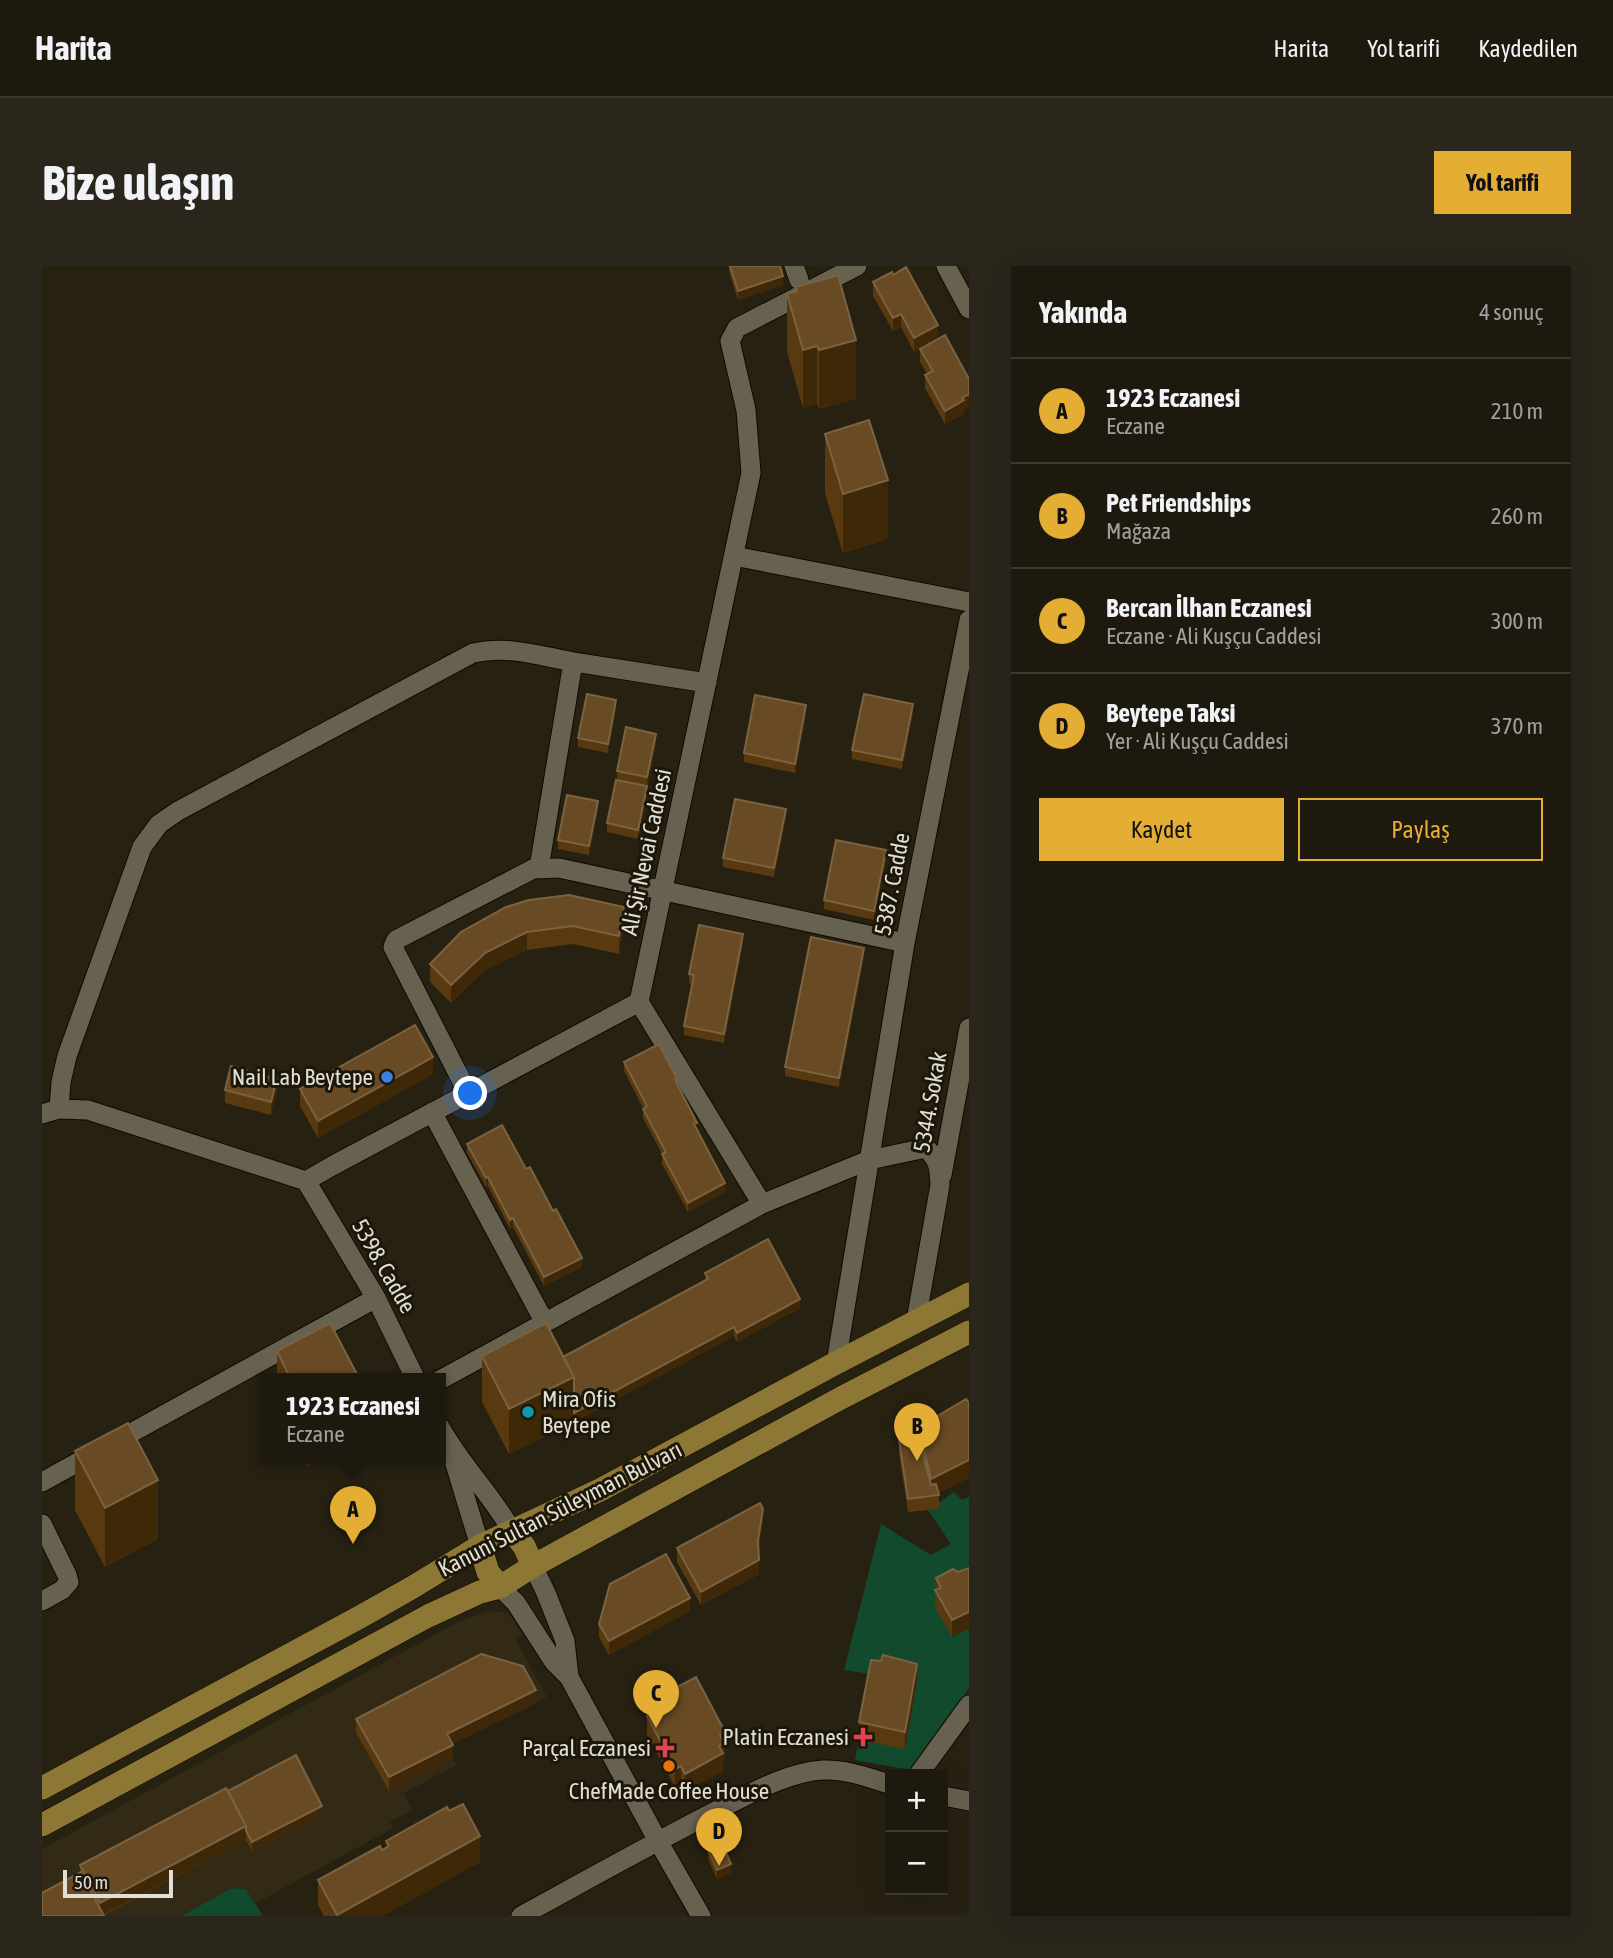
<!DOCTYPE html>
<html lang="tr">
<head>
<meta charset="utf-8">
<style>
  body { margin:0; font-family:"Asap Condensed",sans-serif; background:#2a261c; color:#f1f3f6 }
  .controls { position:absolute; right:21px; bottom:21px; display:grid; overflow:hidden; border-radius:0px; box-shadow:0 7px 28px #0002 }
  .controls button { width:63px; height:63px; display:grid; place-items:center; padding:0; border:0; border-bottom:2px solid #3b382e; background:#1d190e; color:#f1f3f6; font:35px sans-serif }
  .scale { position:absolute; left:21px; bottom:18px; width:110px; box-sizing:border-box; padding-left:7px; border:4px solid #e1ded4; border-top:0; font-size:19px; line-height:24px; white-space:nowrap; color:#e1ded4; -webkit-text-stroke:5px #1d1709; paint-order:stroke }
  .you { position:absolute; left:429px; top:828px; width:24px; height:24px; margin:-18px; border:5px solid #fff; border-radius:50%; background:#1a73e8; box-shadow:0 0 0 10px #1a73e833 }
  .badge { display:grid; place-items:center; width:46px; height:46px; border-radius:50%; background:#e4ae35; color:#111; font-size:23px; font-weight:700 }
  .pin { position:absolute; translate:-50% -58px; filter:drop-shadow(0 2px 4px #0008) }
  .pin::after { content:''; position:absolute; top:37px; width:24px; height:21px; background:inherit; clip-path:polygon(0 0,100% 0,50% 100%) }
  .popup { position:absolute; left:218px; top:1107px; width:186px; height:91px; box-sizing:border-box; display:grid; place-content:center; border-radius:0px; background:#1d190e; filter:drop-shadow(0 2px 5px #0005); font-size:23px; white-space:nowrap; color:#a0a09e }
  .popup b { font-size:26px; color:#f1f3f6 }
  .popup::after { content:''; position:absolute; left:50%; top:100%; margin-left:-14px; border:14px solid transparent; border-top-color:#1d190e }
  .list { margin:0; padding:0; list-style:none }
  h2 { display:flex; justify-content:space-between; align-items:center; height:91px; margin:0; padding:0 28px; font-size:30px }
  h2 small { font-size:23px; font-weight:400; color:#a0a09e }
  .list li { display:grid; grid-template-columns:46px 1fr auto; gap:21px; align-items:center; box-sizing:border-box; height:105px; padding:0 28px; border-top:2px solid #3b382e }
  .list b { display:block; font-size:26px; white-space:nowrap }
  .list p { margin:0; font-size:23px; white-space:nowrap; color:#a0a09e }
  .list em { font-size:23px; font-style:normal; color:#a0a09e }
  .actions { display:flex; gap:14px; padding:21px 28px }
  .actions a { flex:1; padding:16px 0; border:2px solid #e4ae35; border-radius:0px; text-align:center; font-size:24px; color:#e4ae35 }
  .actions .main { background:#e4ae35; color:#111 }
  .map { position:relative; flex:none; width:927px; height:1650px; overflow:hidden; border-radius:0px }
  header { display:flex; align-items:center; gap:42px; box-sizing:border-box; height:98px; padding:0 35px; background:#1d190e; border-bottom:2px solid #3b382e }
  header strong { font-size:33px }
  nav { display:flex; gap:38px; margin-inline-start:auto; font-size:24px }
  .intro { display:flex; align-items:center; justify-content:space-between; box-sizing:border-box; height:168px; padding:0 42px }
  h1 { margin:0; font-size:49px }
  .button { padding:18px 32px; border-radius:0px; background:#e4ae35; color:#111; font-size:24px; font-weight:700 }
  main { display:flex; gap:42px; padding:0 42px }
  aside { flex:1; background:#1d190e; border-radius:0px; box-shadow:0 7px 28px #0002 }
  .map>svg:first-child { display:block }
  .built { fill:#322a15 }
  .green { fill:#124a2d }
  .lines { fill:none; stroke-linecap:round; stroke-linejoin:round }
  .minor-casing { stroke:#0f0a01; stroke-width:21 }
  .major-casing { stroke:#0f0a01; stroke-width:24 }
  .minor { stroke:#676150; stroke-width:19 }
  .major { stroke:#8d7734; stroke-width:23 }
  .wall { fill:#59390f }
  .shaded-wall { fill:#3f2807 }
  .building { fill:#684b24; stroke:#7b6240; stroke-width:2 }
  .shop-dot { fill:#3f7fe0; stroke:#1d1709; stroke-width:2.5 }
  .culture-dot { fill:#0f9aa8; stroke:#1d1709; stroke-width:2.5 }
  .health-dot { fill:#e0444e; stroke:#1d1709; stroke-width:2.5 }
  .food-dot { fill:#e8710a; stroke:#1d1709; stroke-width:2.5 }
  .labels { text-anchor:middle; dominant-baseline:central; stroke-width:6; stroke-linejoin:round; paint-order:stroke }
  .street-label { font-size:23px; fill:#e1ded4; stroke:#1d1709 }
  .poi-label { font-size:23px; fill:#e1ded4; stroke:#1d1709; text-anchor:end }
</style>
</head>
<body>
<header>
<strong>Harita</strong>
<nav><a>Harita</a><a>Yol tarifi</a><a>Kaydedilen</a></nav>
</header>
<div class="intro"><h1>Bize ulaşın</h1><a class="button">Yol tarifi</a></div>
<main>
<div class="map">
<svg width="927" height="1650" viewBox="0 0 927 1650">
  <rect width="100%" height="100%" fill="#272112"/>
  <path class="built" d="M447 1345 459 1346 467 1349 472 1355 480 1369 473 1373 505 1431 405 1481 415 1499 362 1527 370 1544 348 1556 351 1562 214 1637 204 1623 197 1622H190L139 1650H0V1583L418 1355Z"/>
  <path class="green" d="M912 1226 920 1234 927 1231V1422L869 1504 813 1494 828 1408 802 1404 839 1258 889 1289 909 1278 886 1244Z
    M190 1622 204 1623 221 1650H139Z"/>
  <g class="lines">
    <g class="minor-casing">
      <path id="minor" d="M752 0 757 14
        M904 0 927 43
        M692 290 927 336
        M497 602 531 396
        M597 736 720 938
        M426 827 351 681 354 674 491 603 517 602 863 677
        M17 843 19 816 25 790 100 581 117 558 136 545 431 387C467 379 497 390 532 396 576 403 621 410 665 417
        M390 846 503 1057
        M0 848 17 843 46 844 264 915
        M900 909 927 762
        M264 915 290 900 597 736 709 207 704 144 688 75 695 62 815 0
        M264 915 334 1032 373 1112
        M794 1097 863 677 927 354
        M398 1114 720 938 827 894 884 882C897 894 897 902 898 919L874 1055
        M398 1161C418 1198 449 1228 470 1265
        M410 1188 438 1280
        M0 1216 334 1032
        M0 1258 25 1309 27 1316 20 1324 0 1335
        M491 1300 504 1327 523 1375 527 1411
        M458 1321 474 1337 512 1396 527 1411 616 1575 659 1650
        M877 1508 927 1439
        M901 1530 927 1535
        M479 1650C543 1615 607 1579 672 1546 704 1530 744 1506 781 1504 804 1503 826 1512 848 1518"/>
    </g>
    <g class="major-casing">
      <path id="major" d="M470 1265 482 1280 491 1300
        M438 1280 446 1306 458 1321
        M0 1522 318 1351 371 1321 438 1280 558 1224 794 1097 927 1028
        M0 1559 386 1350 438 1326 458 1321 491 1300 799 1132 927 1066"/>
    </g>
    <use href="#minor" class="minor"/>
    <use href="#major" class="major"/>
  </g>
  <path class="wall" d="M687 0H738L741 19 696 34 687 6Z
    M831 16 896 72 872 86 859 61 851 65 831 30Z
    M754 21 814 133 777 143 775 138 761 142 745 86V28L754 25Z
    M878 83 922 144V148L903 158 883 122V109L885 108 878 96Z
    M783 168 846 273 801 287 783 227Z
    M574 443 566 487 536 481V472Z
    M871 447 860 503 810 493V484Z
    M764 448 753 507 702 496V487Z
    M614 477 605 521V520V529L596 573 565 566V557L575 514V505Z
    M556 544 547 589 516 583V574Z
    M744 552 732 611 681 601V592Z
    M844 593 832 654 782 643V634Z
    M464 641 582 659 577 688 531 678 485 684 443 704 409 737 388 716V698Z
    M701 677 682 777 642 769V760L651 718 647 717V708Z
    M822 691 797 821 743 810V801Z
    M582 796 635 818 683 926 646 946 620 898V888L601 852V842L582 805Z
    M391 808 276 872 258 840V823Z
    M183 824 235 826 229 849 183 837Z
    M425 878 484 903 540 1001 502 1020 471 961 468 963 446 920 444 921 425 887Z
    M663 1007 758 1042 695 1076 692 1070 532 1156 467 1188 440 1136V1090L521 1091 663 1015Z
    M235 1085 317 1112H235Z
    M877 1161 897 1229V1243L866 1246 857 1188V1174L877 1173Z
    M33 1185 116 1273 63 1301 33 1244Z
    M260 1192H281L265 1201Z
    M721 1256 716 1284 717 1308 659 1339 635 1296V1282Z
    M916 1306 910 1371 893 1341 894 1312Z
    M648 1345 567 1389 557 1371V1358Z
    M875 1416 863 1483 817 1474V1456Z
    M494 1437 410 1478 411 1492 347 1525 314 1467V1453Z
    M605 1437 683 1484 682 1495 681 1496V1505L643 1525 639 1518 633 1521 605 1468Z
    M186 1525 280 1549 210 1585 204 1574 62 1649 38 1607V1599Z
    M344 1575 438 1596 340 1650H282L276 1639V1614L344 1581Z
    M666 1584 689 1607 675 1613 666 1593Z"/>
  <path class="shaded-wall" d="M741 10V19L696 34V25Z
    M859 48V61L851 65V52Z
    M896 59V72L872 86V72Z
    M814 74V133L777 143V84Z
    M775 80V138L761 142V84Z
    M927 128V141L922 144V148L903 158V145Z
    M846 214V273L801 287V228Z
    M574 434V443L566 487V478Z
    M871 438V447L860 503V494Z
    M764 439V448L753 507V498Z
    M614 468V477L605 521V511Z
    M605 520V529L596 573V564Z
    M556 535V544L547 589V580Z
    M744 543V552L732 611V602Z
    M844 584V593L832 654V645Z
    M582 641V659L577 688V670Z
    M485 666V684L443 704 409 737V719L443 687Z
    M701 668V677L682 777V768Z
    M822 682V691L797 821V812Z
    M391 791V808L276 872V855Z
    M235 813V826L229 849V836Z
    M446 911V920L444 921V912Z
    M683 917V926L646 946V937Z
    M471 952V961L468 963V954Z
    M540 992V1001L502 1020V1011Z
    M758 1033V1042L695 1076V1067Z
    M692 1061V1070L532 1156V1147Z
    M532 1111V1156L467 1188V1143Z
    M265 1192H281L265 1201Z
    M927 1194V1212L889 1231V1213Z
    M116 1214V1273L63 1301V1242Z
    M721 1243V1256L716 1287V1274Z
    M717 1294V1308L659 1339V1326Z
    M648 1332V1345L567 1389V1375Z
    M927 1346V1363L910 1371V1354Z
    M875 1398V1416L863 1483V1466Z
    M494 1424V1437L405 1481V1468Z
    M683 1466V1484L682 1495 681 1496V1505L643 1525V1508L678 1469Z
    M411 1479V1492L347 1525V1511Z
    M639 1500V1518L633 1521V1503Z
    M280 1540V1549L210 1585V1576Z
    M204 1560V1574L58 1650V1637Z
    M438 1570V1596L340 1650H295V1649Z
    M689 1598V1607L675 1613V1604Z"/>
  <path class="building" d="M688 0H738L741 10 696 25Z
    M864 1 896 59 872 72 859 48 851 52 831 16 850 6 851 9Z
    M796 9 814 74 777 84 775 80 761 84 745 28 755 25 754 21Z
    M903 69 927 113V128L920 132 922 134 903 145 883 109 891 105 878 83Z
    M827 154 846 214 801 228 783 168Z
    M545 428 574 434 566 478 536 472Z
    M822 428 871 438 860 494 810 484Z
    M713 429 764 439 753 498 702 487Z
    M584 461 614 468 605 511 575 505Z
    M574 514 605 520 596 564 565 557Z
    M525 529 556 535 547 580 516 574Z
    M693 533 744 543 732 602 681 592Z
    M794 574 844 584 832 645 782 634Z
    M527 629 582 641 577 670 531 660 485 666 443 687 409 719 388 698 419 666 464 641 487 634Z
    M657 659 701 668 682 768 642 760 652 709 647 708Z
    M769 671 822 682 797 812 743 801Z
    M373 759 391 791 276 855 258 823Z
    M617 778 635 813 633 814 655 857 652 858 683 917 646 937 620 888 624 886 601 843 605 840 582 796Z
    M189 800 235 813 229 836 183 824Z
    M460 859 484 903 488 901 511 945 514 943 540 992 502 1011 471 952 468 954 446 911 444 912 425 878Z
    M726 973 758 1033 695 1067 692 1061 532 1147V1111L521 1091 666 1013 663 1007Z
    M288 1057 317 1112H248L235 1085Z
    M504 1057 532 1111 467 1143 440 1090Z
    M924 1133 927 1137V1194L889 1213 877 1161Z
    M86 1157 116 1214 63 1242 33 1185Z
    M877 1173 889 1219 894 1218 897 1229 866 1233 857 1174Z
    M718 1237 721 1243 716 1274 717 1294 659 1326 635 1282Z
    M624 1288 648 1332 567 1375 557 1358 568 1318Z
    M927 1302V1346L910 1354 893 1324 899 1322 894 1312 911 1303 916 1306Z
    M439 1388 481 1400 494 1424 405 1468 411 1479 347 1511 314 1453Z
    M841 1389 875 1398 863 1466 817 1456 829 1394 839 1395Z
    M654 1411 683 1466 678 1469 682 1478 677 1480 681 1487 643 1508 639 1500 633 1503 605 1450 611 1447 605 1437Z
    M254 1489 280 1540 210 1576 204 1565V1560L186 1525Z
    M184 1522 204 1560 58 1637 38 1599Z
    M421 1538 438 1570 295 1649 276 1614 338 1580 340 1584 347 1580 344 1575 405 1541 407 1545Z
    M680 1577 689 1598 675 1604 666 1584Z
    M39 1606 62 1650H0V1627Z"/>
  <circle class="shop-dot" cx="345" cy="811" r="7"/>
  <circle class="culture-dot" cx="486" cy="1146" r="7"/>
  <g class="health-dot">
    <path d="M817.5 1460.5h7v7h7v7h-7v7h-7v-7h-7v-7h7z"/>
    <path d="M619.5 1471.5h7v7h7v7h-7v7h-7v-7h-7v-7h7z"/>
  </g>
  <circle class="food-dot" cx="627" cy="1500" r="7"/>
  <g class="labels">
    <g class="street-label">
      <text transform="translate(604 586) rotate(-78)">Ali Şir Nevai Caddesi</text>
      <text transform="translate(850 618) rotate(-79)">5387. Cadde</text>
      <text transform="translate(888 836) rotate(-80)">5344. Sokak</text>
      <text transform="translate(342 1000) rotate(60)">5398. Cadde</text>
      <text transform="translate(518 1243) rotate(-27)">Kanuni Sultan Süleyman Bulvarı</text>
    </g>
    <g class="poi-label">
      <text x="331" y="811">Nail Lab Beytepe</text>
      <text x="500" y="1133" text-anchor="start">Mira Ofis<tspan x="500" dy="26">Beytepe</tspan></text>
      <text x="807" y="1471">Platin Eczanesi</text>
      <text x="609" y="1482">Parçal Eczanesi</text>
      <text x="627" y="1525" text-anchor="middle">ChefMade Coffee House</text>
    </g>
  </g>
</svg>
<div class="controls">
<button>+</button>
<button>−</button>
</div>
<div class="scale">50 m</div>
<div class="you"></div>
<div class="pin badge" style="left:311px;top:1278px">A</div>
<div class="popup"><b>1923 Eczanesi</b>Eczane</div>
<div class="pin badge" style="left:875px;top:1195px">B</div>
<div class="pin badge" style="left:614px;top:1462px">C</div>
<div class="pin badge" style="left:677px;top:1600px">D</div>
</div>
<aside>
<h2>Yakında<small>4 sonuç</small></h2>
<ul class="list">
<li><span class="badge">A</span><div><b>1923 Eczanesi</b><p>Eczane</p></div><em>210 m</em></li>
<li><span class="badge">B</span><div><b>Pet Friendships</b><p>Mağaza</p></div><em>260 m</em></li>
<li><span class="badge">C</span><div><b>Bercan İlhan Eczanesi</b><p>Eczane · Ali Kuşçu Caddesi</p></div><em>300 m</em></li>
<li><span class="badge">D</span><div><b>Beytepe Taksi</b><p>Yer · Ali Kuşçu Caddesi</p></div><em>370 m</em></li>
</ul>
<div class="actions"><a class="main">Kaydet</a><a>Paylaş</a></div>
</aside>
</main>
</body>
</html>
